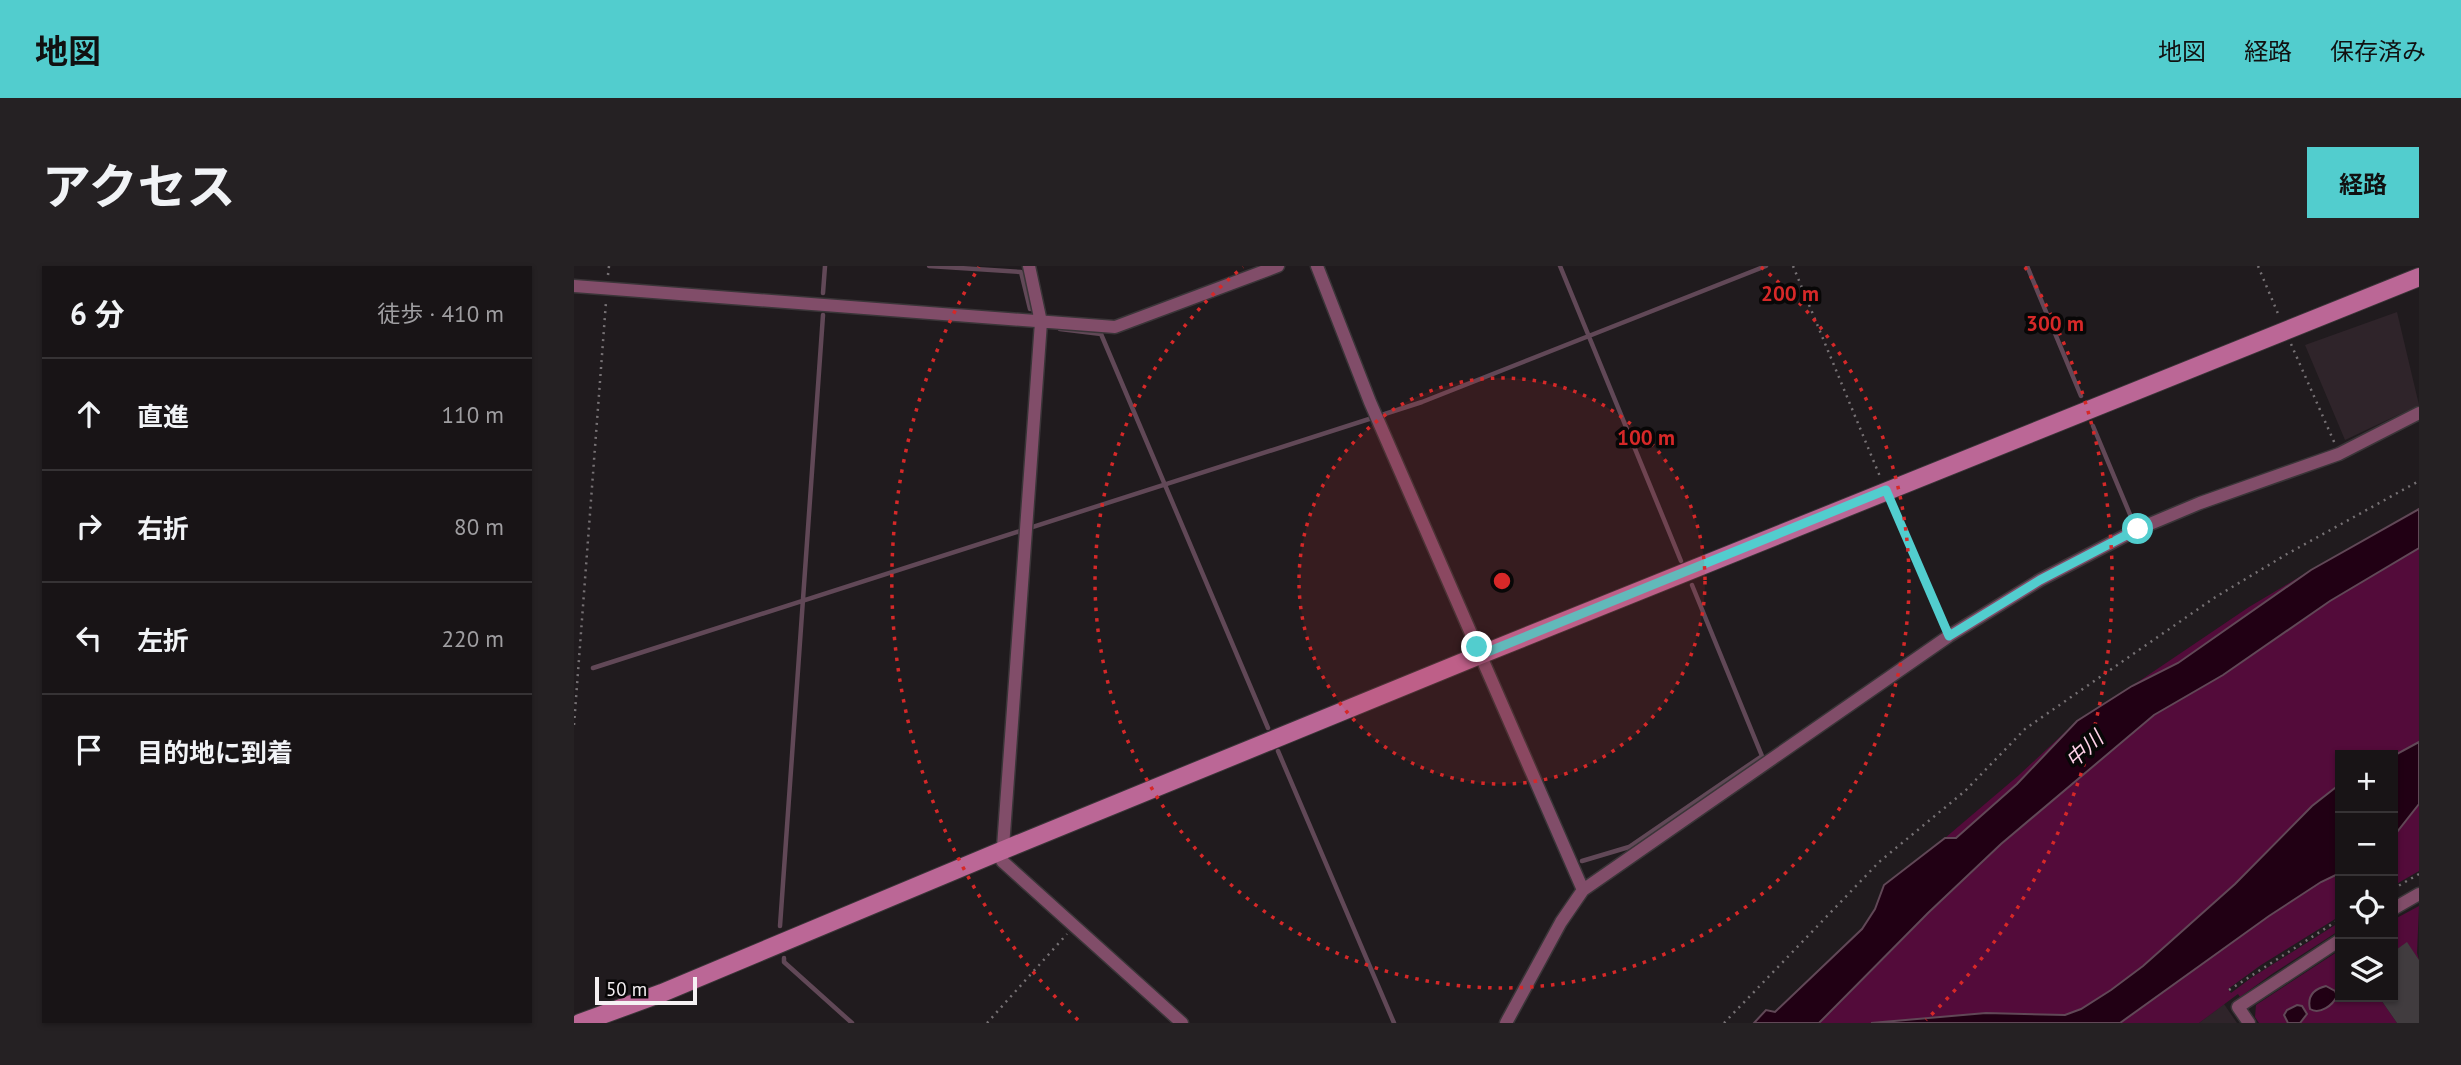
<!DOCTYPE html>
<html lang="ja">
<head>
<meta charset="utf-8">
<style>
  body { margin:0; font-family:"PT Sans","Noto Sans JP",sans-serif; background:#252123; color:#f1f3f6 }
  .controls { position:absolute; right:21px; bottom:21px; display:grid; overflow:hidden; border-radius:0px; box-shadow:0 2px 5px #0004 }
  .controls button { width:63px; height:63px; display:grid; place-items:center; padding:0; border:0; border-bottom:2px solid #363335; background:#181416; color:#f1f3f6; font:35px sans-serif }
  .scale { position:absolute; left:21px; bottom:18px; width:102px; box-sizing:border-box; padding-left:7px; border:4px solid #f5f1f3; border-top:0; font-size:19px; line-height:24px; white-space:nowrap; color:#f5f1f3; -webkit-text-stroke:5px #080707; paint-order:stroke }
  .stop { position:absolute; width:21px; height:21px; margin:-16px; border:5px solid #52cdce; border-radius:50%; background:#fff }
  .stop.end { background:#52cdce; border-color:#fff; box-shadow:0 2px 7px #0008 }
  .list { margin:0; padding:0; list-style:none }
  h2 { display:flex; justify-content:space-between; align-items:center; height:91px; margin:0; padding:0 28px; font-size:30px }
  h2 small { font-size:23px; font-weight:400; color:#9f9ea1 }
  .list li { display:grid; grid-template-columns:46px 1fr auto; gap:21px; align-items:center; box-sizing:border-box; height:112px; padding:0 28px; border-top:2px solid #363335 }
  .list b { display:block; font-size:26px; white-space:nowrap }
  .list em { font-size:23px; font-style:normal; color:#9f9ea1 }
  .icon { flex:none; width:38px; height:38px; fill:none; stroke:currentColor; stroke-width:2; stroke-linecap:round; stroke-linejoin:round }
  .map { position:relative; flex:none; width:1845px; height:757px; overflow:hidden; border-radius:0px }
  header { display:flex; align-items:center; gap:42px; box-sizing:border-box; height:98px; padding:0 35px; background:#52cdce; color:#111 }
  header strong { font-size:33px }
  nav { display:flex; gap:38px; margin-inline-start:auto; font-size:24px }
  .intro { display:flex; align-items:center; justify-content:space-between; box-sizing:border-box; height:168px; padding:0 42px }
  h1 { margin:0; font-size:49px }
  .button { padding:18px 32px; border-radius:0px; background:#52cdce; color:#111; font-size:24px; font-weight:700 }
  main { display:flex; gap:42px; padding:0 42px }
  aside { flex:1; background:#181416; border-radius:0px; box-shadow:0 2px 5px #0004 }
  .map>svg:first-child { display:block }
  .built { fill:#2f242a }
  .green { fill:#530b3a }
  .water { fill:#210014; stroke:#614857; stroke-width:2 }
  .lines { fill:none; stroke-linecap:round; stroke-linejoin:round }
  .stream { stroke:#614857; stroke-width:4.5 }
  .building { fill:#413c3f }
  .street-casing { stroke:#3a3538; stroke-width:15 }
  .secondary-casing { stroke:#3a3538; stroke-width:20 }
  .path { stroke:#767174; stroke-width:2.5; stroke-dasharray:2 5; stroke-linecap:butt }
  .street { stroke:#814d69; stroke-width:12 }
  .secondary { stroke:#bb6796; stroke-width:18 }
  .route { stroke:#52cdce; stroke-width:9 }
  .ring { fill:none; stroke:#d62828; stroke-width:3.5; stroke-dasharray:3.5 7 }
  .labels { text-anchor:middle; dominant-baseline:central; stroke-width:7; stroke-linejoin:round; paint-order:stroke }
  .water-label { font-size:21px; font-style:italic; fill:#ffd1e8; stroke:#080707 }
  .centre { fill:#d62828; stroke:#080707; stroke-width:3.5 }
  .ring-label { font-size:21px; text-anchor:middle; font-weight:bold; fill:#d62828; stroke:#080707; stroke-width:7; stroke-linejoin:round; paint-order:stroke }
</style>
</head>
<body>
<header>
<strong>地図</strong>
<nav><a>地図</a><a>経路</a><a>保存済み</a></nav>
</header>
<div class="intro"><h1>アクセス</h1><a class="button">経路</a></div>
<main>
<aside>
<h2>6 分<small>徒歩 · 410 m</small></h2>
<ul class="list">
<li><svg class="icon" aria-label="ahead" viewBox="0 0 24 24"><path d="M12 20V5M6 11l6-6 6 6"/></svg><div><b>直進</b></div><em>110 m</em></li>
<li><svg class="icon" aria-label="right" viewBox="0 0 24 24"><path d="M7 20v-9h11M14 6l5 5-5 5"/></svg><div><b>右折</b></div><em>80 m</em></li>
<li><svg class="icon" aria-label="left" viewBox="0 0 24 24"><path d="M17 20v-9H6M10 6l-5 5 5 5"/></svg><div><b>左折</b></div><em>220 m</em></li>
<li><svg class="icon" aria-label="arrive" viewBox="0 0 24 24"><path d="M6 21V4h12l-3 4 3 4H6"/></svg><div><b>目的地に到着</b></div></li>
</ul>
</aside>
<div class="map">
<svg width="1845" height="757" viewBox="0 0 1845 757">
  <rect width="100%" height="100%" fill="#201b1e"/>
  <path class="built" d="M1823 46 1845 139 1771 174 1731 79Z
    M1650 738 1663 757H1625Z"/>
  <path class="green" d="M1845 282V476L1819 490 1766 489V518C1727 548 1696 584 1661 618 1639 639 1615 659 1592 679 1562 706 1530 735 1491 749L1297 757H1245L1354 647 1427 578 1580 449 1649 409 1756 335Z
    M1737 304 1604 397 1558 420 1675 341Z
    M1503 455 1443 518 1382 573 1371 572 1445 509Z
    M1845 538V605L1819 620V571Z
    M1766 607V650L1687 699 1654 723 1657 727 1677 712 1766 656V664L1698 708 1666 731 1664 728 1625 757H1546L1695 650 1747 616Z
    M1845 640 1843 687 1845 694 1833 677 1819 686V654Z
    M1766 684V731H1805L1823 757H1685L1681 751 1682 739Z"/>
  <path class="water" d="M1845 243V282L1756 335 1649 409 1580 449 1427 578 1354 647 1245 757H1180L1192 744 1201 746 1288 663 1301 643 1310 619 1371 572H1382L1443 518 1503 455 1558 420 1604 397 1737 304Z
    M1845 476V538L1819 571V490Z
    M1766 518V607L1747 616 1695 650 1546 757H1297L1412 747 1491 749 1507 743 1537 724 1569 700 1661 618 1738 540Z
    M1752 720 1761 725 1763 730C1759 739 1746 749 1736 743 1733 730 1740 723 1752 720Z
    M1723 739 1728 740 1733 748 1726 757H1714L1710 749 1713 744Z"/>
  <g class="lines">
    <path class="stream" d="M355 0 447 6 456 43
      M986 0 1107 295
      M1453 0 1507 130
      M249 27 251 0
      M486 63 527 68 694 462
      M1519 160 1560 258
      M19 402 848 136 1192 0
      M704 485 820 757
      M1008 595 1055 581 1188 490 1118 319
      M206 660 249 49
      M210 692V696L278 757"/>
  </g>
  <path class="building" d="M1833 676 1845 694V757H1823L1805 731H1819V686Z"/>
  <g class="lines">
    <g class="street-casing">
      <path id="street" d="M455 0 467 56 428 595 608 757
        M743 0 796 136 1009 624
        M0 20 541 61 704 0
        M1819 643 1845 628
        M932 757 987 656 1009 624 1375 370 1466 314 1564 263 1626 237 1765 188 1845 147
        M1675 757 1664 741 1766 674"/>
    </g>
    <g class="secondary-casing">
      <path id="secondary" d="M6 757 88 727 427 585 906 389 1845 11"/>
    </g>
    <path class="path" d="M1219 0 1307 213
      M1684 0 1705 50
      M34 9 35 0
      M1717 78 1761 178
      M1318 238 1370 357
      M0 459 32 36
      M1819 623 1845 608
      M1655 724 1766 653
      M413 757 493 668
      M1150 757 1284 618 1305 596 1391 525 1451 463 1640 332 1713 288 1845 215"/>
    <use href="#street" class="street"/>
    <use href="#secondary" class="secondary"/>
  </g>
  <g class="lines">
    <path class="route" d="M903 381 906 389 1312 224 1375 370 1466 314 1564 263"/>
  </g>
  <circle cx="928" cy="315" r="203" fill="#d62828" fill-opacity=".12"/>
  <g class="ring">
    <circle cx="928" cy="315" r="203"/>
    <path d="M1187 1A407 407 0 1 1 669 1"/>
    <path d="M504 754A610 610 0 0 1 405 1M1451 1A610 610 0 0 1 1352 754"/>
  </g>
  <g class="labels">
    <g class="water-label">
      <text transform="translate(1510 483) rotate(-42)">中川</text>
    </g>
  </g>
  <circle cx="928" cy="315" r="10" class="centre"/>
  <g class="ring-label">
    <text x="1216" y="35">200 m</text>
    <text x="1481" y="65">300 m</text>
    <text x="1072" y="179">100 m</text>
  </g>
</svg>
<div class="controls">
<button>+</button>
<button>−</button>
<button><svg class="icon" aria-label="locate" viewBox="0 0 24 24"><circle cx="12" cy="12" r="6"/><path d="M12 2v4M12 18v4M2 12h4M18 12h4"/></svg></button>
<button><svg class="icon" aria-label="layers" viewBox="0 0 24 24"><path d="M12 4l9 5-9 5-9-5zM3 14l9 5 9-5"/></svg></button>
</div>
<div class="scale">50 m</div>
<div class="stop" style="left:1564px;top:263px"></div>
<div class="stop end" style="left:903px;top:381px"></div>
</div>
</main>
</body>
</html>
